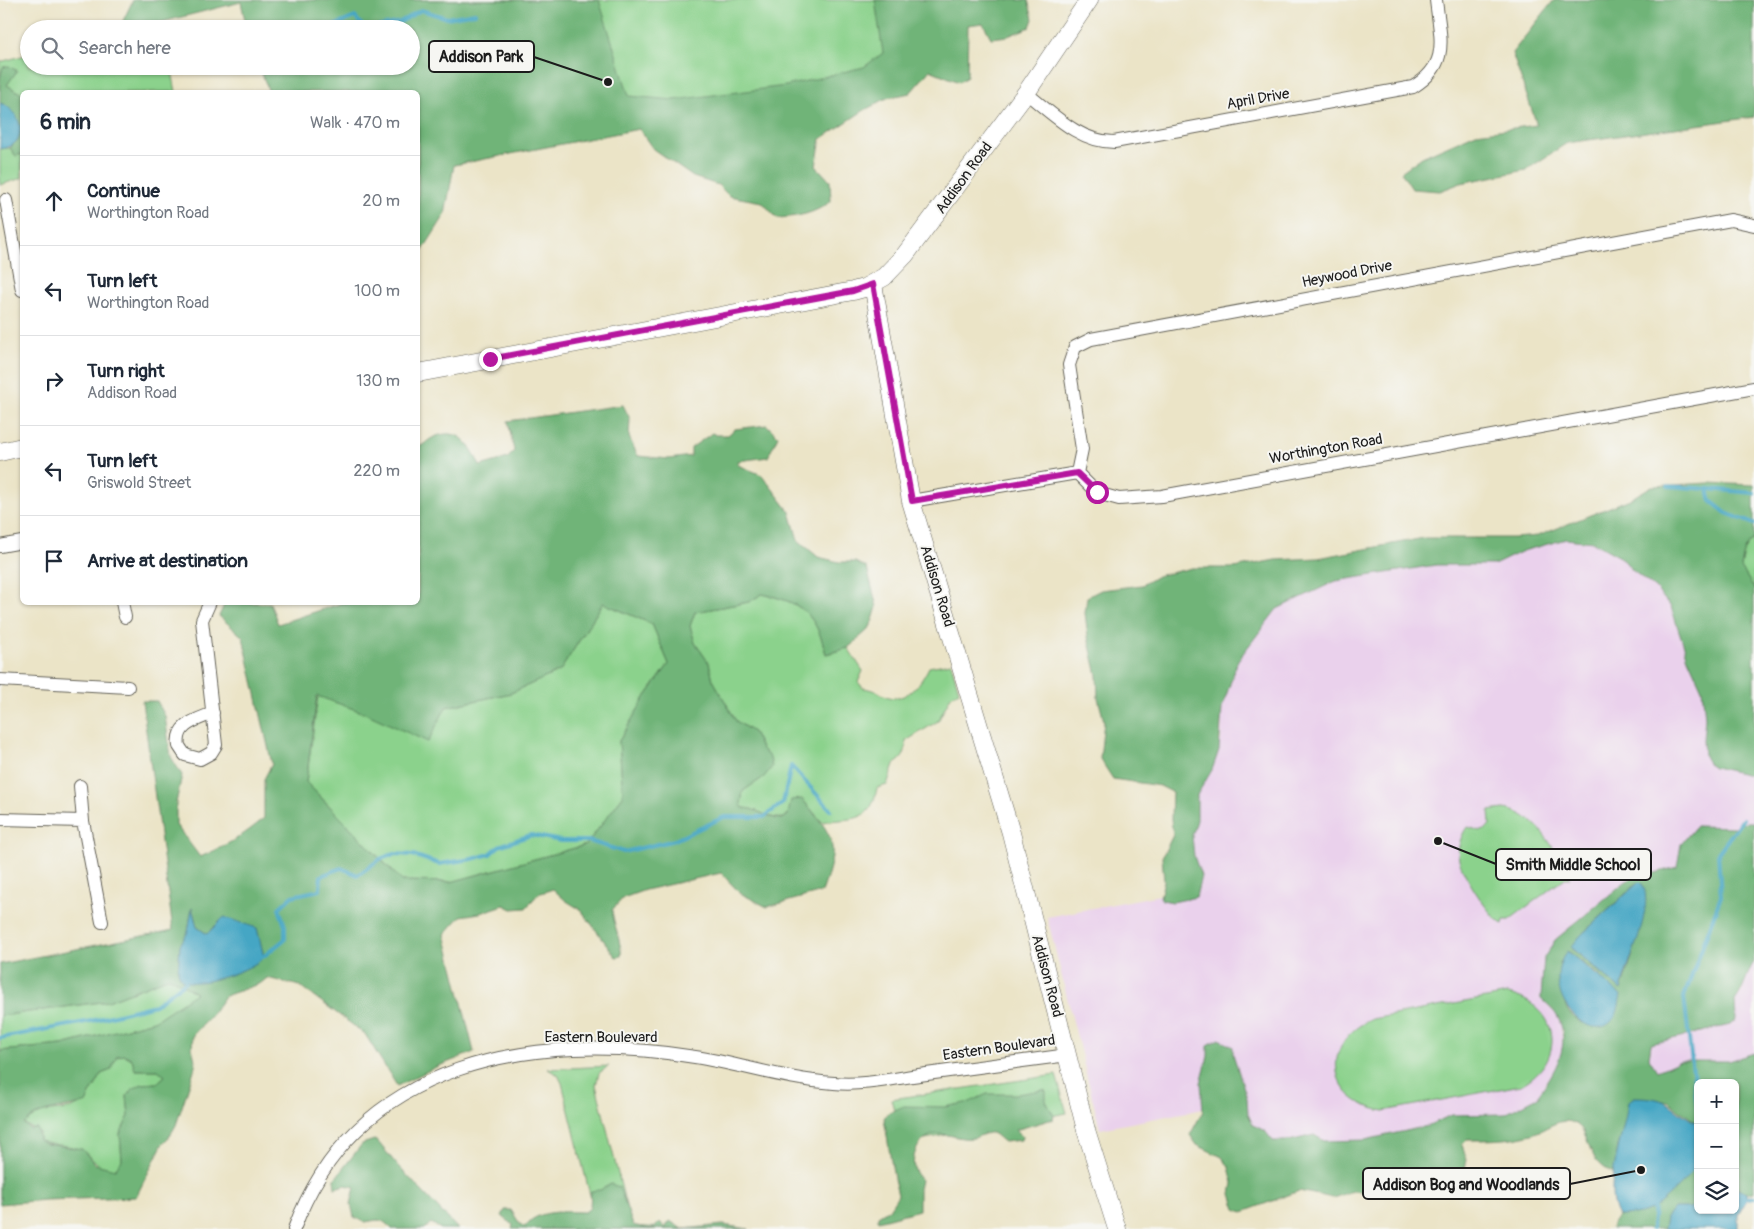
<!DOCTYPE html>
<html lang="en">
<head>
<meta charset="utf-8">
<style>
  body { margin:0; font-family:Pangolin,sans-serif; background:#f6f6f7; color:#1f2937 }
  .controls { position:absolute; right:15px; bottom:15px; display:grid; overflow:hidden; border-radius:8px; box-shadow:0 1px 4px #0004 }
  .controls button { width:45px; height:45px; display:grid; place-items:center; padding:0; border:0; border-bottom:1px solid #e0e1e3; background:#fff; color:#1f2937; font:25px sans-serif }
  .stop { position:absolute; width:15px; height:15px; margin:-11px; border:4px solid #b5179e; border-radius:50%; background:#fff }
  .stop.end { background:#b5179e; border-color:#fff; box-shadow:0 1px 5px #0008 }
  .list { margin:0; padding:0; list-style:none }
  h2 { display:flex; justify-content:space-between; align-items:center; height:65px; margin:0; padding:0 20px; font-size:21px }
  h2 small { font-size:16px; font-weight:400; color:#747a83 }
  .list li { display:grid; grid-template-columns:32px 1fr auto; gap:15px; align-items:center; box-sizing:border-box; height:90px; padding:0 20px; border-top:1px solid #e0e1e3 }
  .list b { display:block; font-size:19px; white-space:nowrap }
  .list p { margin:0; font-size:16px; white-space:nowrap; color:#747a83 }
  .list em { font-size:16px; font-style:normal; color:#747a83 }
  .icon { flex:none; width:28px; height:28px; fill:none; stroke:currentColor; stroke-width:2; stroke-linecap:round; stroke-linejoin:round }
  .map { position:relative; flex:none; width:1754px; height:1229px; overflow:hidden }
  .search { position:absolute; background:#fff; box-shadow:0 1px 4px #0004; left:20px; top:20px; width:400px; height:55px; display:flex; align-items:center; gap:12px; box-sizing:border-box; padding:0 18px; border-radius:28px; color:#747a83; font-size:19px }
  .panel { position:absolute; background:#fff; box-shadow:0 1px 4px #0004; left:20px; top:90px; width:400px; height:515px; border-radius:8px }
  .map>svg:first-child { display:block }
  .built { fill:#ead1ec }
  .green { fill:#8bd28c; stroke:#547754 }
  .forest { fill:#70b478; stroke:#46684a; fill-rule:evenodd }
  .water { fill:#44a6c4; stroke:#306170 }
  .lines { fill:none; stroke-linecap:round; stroke-linejoin:round }
  .stream { stroke:#44a6c4; stroke-width:4 }
  .minor-casing { stroke:#646258; stroke-width:14 }
  .secondary-casing { stroke:#646258; stroke-width:19 }
  .minor { stroke:#fff; stroke-width:12 }
  .secondary { stroke:#fff; stroke-width:18 }
  .route { stroke:#b5179e; stroke-width:6 }
  .labels { text-anchor:middle; dominant-baseline:central; stroke-width:4; stroke-linejoin:round; paint-order:stroke }
  .street-label { font-size:15px; fill:#1c1c1c; stroke:#f6f6f2 }
  .leader { fill:none; stroke:#1c1c1c; stroke-width:2 }
  .callout-dot { fill:#1c1c1c; stroke:#f6f6f2; stroke-width:2 }
  .callout { fill:#f6f6f2; stroke:#1c1c1c; stroke-width:2 }
  .callout-label { font-size:16px; text-anchor:middle; font-weight:bold; fill:#1c1c1c }
</style>
</head>
<body>
<div class="map">
<svg width="1754" height="1229" viewBox="0 0 1754 1229">
  <rect width="100%" height="100%" fill="#f6f6f2"/>
  <filter id="ink" filterUnits="userSpaceOnUse"><feTurbulence type="fractalNoise" baseFrequency=".02" numOctaves="2"/><feDisplacementMap in="SourceGraphic" scale="10" xChannelSelector="R" yChannelSelector="G"/><feConvolveMatrix kernelMatrix="1 2 1 2 8 2 1 2 1" color-interpolation-filters="sRGB"/></filter>
  <filter id="wash" filterUnits="userSpaceOnUse"><feTurbulence type="fractalNoise" baseFrequency=".0096" numOctaves="4" result="noise"/><feDisplacementMap in="SourceGraphic" scale="20" xChannelSelector="R" yChannelSelector="G"/><feGaussianBlur stdDeviation="1.12" result="paint"/><feColorMatrix in="noise" values="0 0 0 0 0 0 0 0 0 0 0 0 0 0 0 0 0 1.4 0 .05"/><feComposite in="paint" operator="in"/></filter>
  <g filter="url(#wash)">
    <rect width="100%" height="100%" fill="#ebe4c7"/>
    <path class="built" d="M1566 539 1593 542 1622 558 1632 570 1655 588 1671 607 1688 658 1702 689 1705 717 1704 756 1754 776V822H1746L1735 827 1696 826 1681 844 1677 867 1655 873 1643 872 1625 882 1555 940 1543 970 1541 996V999L1557 1015 1561 1026 1563 1049 1558 1064 1538 1095 1540 1096 1505 1114 1451 1115 1428 1126 1365 1140 1324 1141 1315 1135 1289 1141H1273L1265 1131 1253 1125 1248 1114 1247 1098 1233 1054V1047L1208 1056 1201 1083 1203 1109 1100 1129 1047 917 1160 895V897L1201 876 1194 856 1192 836 1197 820V795L1212 770 1221 739 1222 708 1238 660 1271 614 1277 609 1336 581 1436 565H1494L1523 551Z
      M1754 962V1053L1729 1061H1680L1657 1071 1649 1059 1651 1044 1736 1016 1735 1001 1742 991 1745 976Z"/>
    <path class="green" d="M331 0H887L902 76 418 172V92L411 66V29Z
      M29 54V66H171L176 92 22 94 7 85 17 70 3 67 0 79V62Z
      M10 148 16 156 22 154V178L0 185V149Z
      M1754 539V588L1741 568C1743 556 1744 546 1754 539Z
      M762 594C802 602 816 614 826 654L848 648 863 671 858 682 863 688C873 689 876 691 884 695 905 706 922 682 929 667L951 663 959 691 951 696 938 721 906 741C906 752 904 759 894 764L887 785 877 788C870 825 854 817 822 822L802 799 784 818C768 820 758 808 743 808L741 804 743 791 764 777 770 758 761 748 753 732 736 721 713 680 709 663 695 643 690 626 695 612 749 602Z
      M603 603 652 624 669 664 646 696 619 741 623 796 586 845 451 882 402 881 306 782 318 696 365 713 446 707 511 693 560 671Z
      M1504 809C1537 813 1551 846 1568 871L1570 878H1565L1509 920H1504L1503 924C1492 921 1462 873 1459 860 1457 849 1460 837 1467 827 1477 828 1482 837 1490 824L1489 811Z
      M170 977 197 993 154 1021 62 1045 0 1051V1016L108 1001Z
      M1508 994C1560 1006 1568 1059 1521 1085L1384 1111C1327 1102 1319 1042 1372 1019Z
      M125 1055 132 1059 136 1070H158L165 1076 157 1083 142 1084 131 1090 127 1096 129 1116 120 1134 122 1160 115 1169C101 1170 95 1161 85 1153 72 1142 53 1148 39 1140V1132L24 1124C39 1108 52 1113 71 1108 84 1105 97 1086 101 1074L111 1070 117 1056Z
      M609 1066 599 1073 596 1085 631 1226 682 1229H541L595 1215 562 1083 558 1075 548 1069Z
      M1056 1075 1067 1113 903 1143 891 1099Z"/>
    <path class="forest" d="M133 0H599L629 96 674 100 786 86 864 67 883 53 875 0H1028L1033 19 1030 27 1008 36 991 38 983 23 968 25 967 77 959 82 930 70 910 93 887 98 863 111 821 139 816 166 830 181 831 201C815 214 797 217 777 218L762 202 729 196 718 185 693 177 653 149 639 129 454 165 445 215 423 250 418 251V92H269L259 66H411V29H247L241 2 162 22 119 29Z
      M1554 0H1754V117L1567 143 1526 170 1461 183 1440 191 1412 189 1401 172 1422 157 1476 133 1537 125 1512 53Z
      M9 66 17 71 7 85 22 94V154L16 156 10 148 18 140C17 125 17 108 0 103V79L3 67Z
      M623 405 630 419 629 437 638 456 669 459 691 456V448L712 433 716 435H728L735 429 767 425 778 436 768 457 738 461V465L762 475 790 512 798 540 818 557 839 562H855L867 568 877 607 872 623 869 629 848 648 826 654C816 614 802 602 762 594L749 602 695 612 690 626 695 643 709 663 713 680 736 721 753 732 761 748 770 758 772 767 764 777 743 791 741 804 743 808C758 808 768 820 783 819L788 815 791 800 802 799C835 838 840 842 822 892L767 907 740 893 721 873 645 890 623 898 612 910C613 922 623 949 621 956L616 957 581 910 565 900 553 889 538 894 526 908 512 909 504 905 480 913 461 916 445 934 474 1052 436 1067 397 1086 365 1034 300 986 267 978 261 983 225 996 213 1013 193 1035 192 1048 196 1064 176 1125 168 1139 162 1145 136 1197 45 1200 0 1204V1051L62 1045 154 1021 196 993 170 977 108 1001 0 1016V964L173 930 142 701H157L165 716 171 757 182 775 176 803V825L200 857C224 847 245 835 264 818V779L272 764 243 637 219 616 225 603H270L278 624 342 603 418 602V447C425 445 427 440 434 437 461 426 471 446 480 466L508 458 514 451 508 421ZM603 603 652 624 669 664 646 696 619 741 623 796 586 845 451 882 402 881 306 782 317 696 365 713 428 742 446 707 511 693 560 671ZM192 908 197 927 207 934C217 929 220 917 234 921L178 972 180 945 188 932ZM125 1055 132 1059 135 1070H158L165 1076 157 1083 142 1084 131 1090 127 1096 129 1116 120 1134 122 1160 115 1169 95 1164 82 1149 46 1144 39 1140 37 1128 30 1129 24 1124C40 1107 66 1110 87 1102 89 1091 98 1085 101 1074L111 1070 117 1056Z
      M1709 483 1754 485V539C1744 546 1743 556 1741 568L1754 588V776L1714 767 1708 763 1704 756 1703 740 1705 717 1702 689 1688 658 1671 607 1655 588 1632 570 1622 558 1593 542 1566 539 1523 551 1494 565H1436L1336 581 1277 609 1238 660 1222 708 1219 750 1212 770 1197 795V820L1192 836 1194 856 1201 876 1196 897 1173 902 1162 900 1160 897 1164 881 1162 857 1173 835 1171 819 1172 792 1160 786 1113 779 1100 759 1104 721 1098 698 1097 675 1088 637 1085 613 1087 597 1101 590 1142 585 1157 576 1192 568H1234L1275 560 1318 558 1424 538H1514L1538 536 1630 499 1652 486Z
      M1746 822H1754V962C1746 975 1744 989 1735 1001L1736 1020 1730 1025 1651 1044 1649 1058 1657 1071 1680 1061H1729L1754 1053V1192L1747 1193 1735 1188V1083H1698V1124L1668 1101 1628 1102 1626 1122 1618 1146 1614 1173C1584 1161 1592 1133 1576 1124 1561 1115 1546 1130 1532 1134 1511 1140 1489 1140 1467 1140L1462 1145 1467 1160 1465 1168 1455 1174 1436 1179 1395 1184 1372 1192 1353 1191 1333 1198 1299 1191 1243 1212 1236 1209 1231 1194 1233 1183 1229 1167 1222 1157 1197 1145 1190 1135 1203 1111 1201 1083 1208 1056V1045L1219 1039 1233 1047V1054L1247 1098 1248 1114 1253 1125 1265 1131 1273 1141H1289L1314 1135 1324 1141 1365 1140 1428 1126 1451 1115 1505 1114 1540 1096 1538 1095C1554 1073 1573 1044 1557 1016 1554 1010 1546 1004 1541 999V996L1544 958 1555 940 1625 882 1643 872 1655 873 1677 867 1681 844 1696 826 1735 827ZM1636 884 1645 897 1643 915 1633 954 1621 990 1573 950 1581 935ZM1568 951 1601 977 1610 1022C1596 1031 1573 1023 1566 1007 1561 995 1562 976 1560 963Z
      M1043 1090 1046 1091V1101L1054 1116 1053 1119 1015 1130 1022 1136 1021 1140 1004 1142C1000 1140 997 1135 992 1133 986 1132 979 1137 973 1138 962 1140 950 1134 939 1134 918 1134 904 1164 921 1180L919 1189V1210L878 1221V1216L889 1209 898 1195 894 1179 884 1118 888 1113 904 1106 945 1107 970 1102 987 1094H1017Z
      M374 1140 378 1142 398 1166 458 1229H441L431 1223 425 1229H392C380 1217 379 1220 365 1222L354 1217 351 1204 355 1187 345 1185 335 1188 334 1180 362 1144Z
      M1698 1163V1203L1690 1208H1674L1666 1218 1664 1229H1611L1613 1222 1618 1216C1659 1216 1673 1190 1698 1163Z
      M611 1184 619 1187 633 1225 649 1229 654 1228 660 1222 665 1228 670 1221 682 1229 723 1225 749 1229H512L513 1225 502 1216 505 1210H511L520 1224 525 1227C536 1209 565 1212 585 1212L590 1208 591 1191 600 1190Z"/>
    <path class="water" d="M0 103C23 110 31 146 0 149Z
      M1639 882 1642 883C1656 908 1626 963 1621 990L1571 947 1581 935Z
      M192 908 197 927 207 934 224 917 257 928 264 957C253 970 197 989 182 980L178 972 180 945 188 932Z
      M1567 951 1621 995C1619 1002 1619 1011 1615 1017 1593 1051 1536 993 1567 951Z
      M1634 1097C1672 1097 1668 1107 1698 1124 1698 1133 1701 1156 1698 1163 1693 1174 1659 1206 1649 1211 1639 1215 1629 1216 1618 1216 1601 1189 1625 1133 1628 1102Z
      M1735 1188 1747 1193 1748 1198 1738 1215V1229H1664L1666 1218 1674 1208H1690L1698 1203V1210H1735Z"/>
    <g class="lines">
      <path class="stream" d="M326 29 355 17 365 29
        M368 29 400 22 421 10 447 18 475 13
        M260 71 268 66
        M1668 486 1708 489 1711 501 1726 513 1754 524
        M1708 489 1754 493
        M264 956 285 939V926L279 908 292 896 320 890 321 876 341 868 358 875 380 859 394 854 413 855 439 864 472 859 490 854 499 846 531 835 561 841H589L624 852 675 840 724 817H764L783 803 791 766 831 810
        M0 1038 91 1021 155 1005 185 982
        M1698 1113 1684 997 1721 896 1718 853 1743 819
        M1748 1198 1754 1197
        M1652 1229 1654 1204"/>
    </g>
  </g>
  <g filter="url(#ink)">
    <g class="lines">
      <g class="minor-casing">
        <path id="minor" d="M1026 93C1053 114 1079 142 1114 142L1413 87C1451 64 1440 38 1436 0
          M6 200 22 290
          M1077 473 1082 449 1069 365 1075 347 1091 339 1731 220 1754 225
          M911 501 1077 473 1097 493 1119 499 1162 496 1754 388
          M0 546 22 542
          M122 602 125 617
          M210 602 202 620 216 745 211 753 200 759 185 755 179 746C175 724 197 720 213 713
          M0 680 128 687
          M80 786 83 821 102 922
          M0 819 83 821
          M294 1229C357 1059 535 1031 695 1057 741 1064 786 1080 834 1083 861 1086 892 1079 919 1075 969 1068 1018 1062 1068 1055"/>
      </g>
      <g class="secondary-casing">
        <path id="secondary" d="M873 284 911 501 1011 833 1086 1130 1117 1229
          M418 373 853 291 864 288 884 277 905 255 1026 93 1089 0
          M0 452 22 447"/>
      </g>
      <use href="#minor" class="minor"/>
      <use href="#secondary" class="secondary"/>
    </g>
  </g>
  <g class="lines" filter="url(#ink)">
    <path class="route" d="M490 359 853 291 873 284 912 501 1077 473 1097 492"/>
  </g>
  <g class="labels">
    <g class="street-label">
      <text transform="translate(1258 99) rotate(-10)">April Drive</text>
      <text transform="translate(964 178) rotate(-54)">Addison Road</text>
      <text transform="translate(1347 274) rotate(-11)">Heywood Drive</text>
      <text transform="translate(1326 449) rotate(-10)">Worthington Road</text>
      <text transform="translate(937 586) rotate(73)">Addison Road</text>
      <text transform="translate(1047 976) rotate(75)">Addison Road</text>
      <text x="601" y="1037">Eastern Boulevard</text>
      <text transform="translate(999 1048) rotate(-8)">Eastern Boulevard</text>
    </g>
  </g>
  <path class="leader" d="M608 82L534 57M1438 841L1496 864M1641 1170L1570 1184"/>
  <g class="callout-dot">
    <circle cx="608" cy="82" r="5"/>
    <circle cx="1438" cy="841" r="5"/>
    <circle cx="1641" cy="1170" r="5"/>
  </g>
  <g class="callout">
    <rect x="429" y="41" width="105" height="31" rx="5"/>
    <rect x="1496" y="849" width="155" height="31" rx="5"/>
    <rect x="1363" y="1168" width="207" height="31" rx="5"/>
  </g>
  <g class="callout-label">
    <text x="481" y="62">Addison Park</text>
    <text x="1573" y="870">Smith Middle School</text>
    <text x="1466" y="1190">Addison Bog and Woodlands</text>
  </g>
</svg>
<div class="controls">
<button>+</button>
<button>−</button>
<button><svg class="icon" aria-label="layers" viewBox="0 0 24 24"><path d="M12 4l9 5-9 5-9-5zM3 14l9 5 9-5"/></svg></button>
</div>
<div class="stop" style="left:1097px;top:492px"></div>
<div class="stop end" style="left:490px;top:359px"></div>
<div class="search"><svg class="icon" aria-label="search" viewBox="0 0 24 24"><circle cx="10" cy="10" r="6"/><path d="M15 15l6 6"/></svg>Search here</div>
<section class="panel">
<h2>6 min<small>Walk · 470 m</small></h2>
<ul class="list">
<li><svg class="icon" aria-label="ahead" viewBox="0 0 24 24"><path d="M12 20V5M6 11l6-6 6 6"/></svg><div><b>Continue</b><p>Worthington Road</p></div><em>20 m</em></li>
<li><svg class="icon" aria-label="left" viewBox="0 0 24 24"><path d="M17 20v-9H6M10 6l-5 5 5 5"/></svg><div><b>Turn left</b><p>Worthington Road</p></div><em>100 m</em></li>
<li><svg class="icon" aria-label="right" viewBox="0 0 24 24"><path d="M7 20v-9h11M14 6l5 5-5 5"/></svg><div><b>Turn right</b><p>Addison Road</p></div><em>130 m</em></li>
<li><svg class="icon" aria-label="left" viewBox="0 0 24 24"><path d="M17 20v-9H6M10 6l-5 5 5 5"/></svg><div><b>Turn left</b><p>Griswold Street</p></div><em>220 m</em></li>
<li><svg class="icon" aria-label="arrive" viewBox="0 0 24 24"><path d="M6 21V4h12l-3 4 3 4H6"/></svg><div><b>Arrive at destination</b></div></li>
</ul>
</section>
</div>
</body>
</html>
